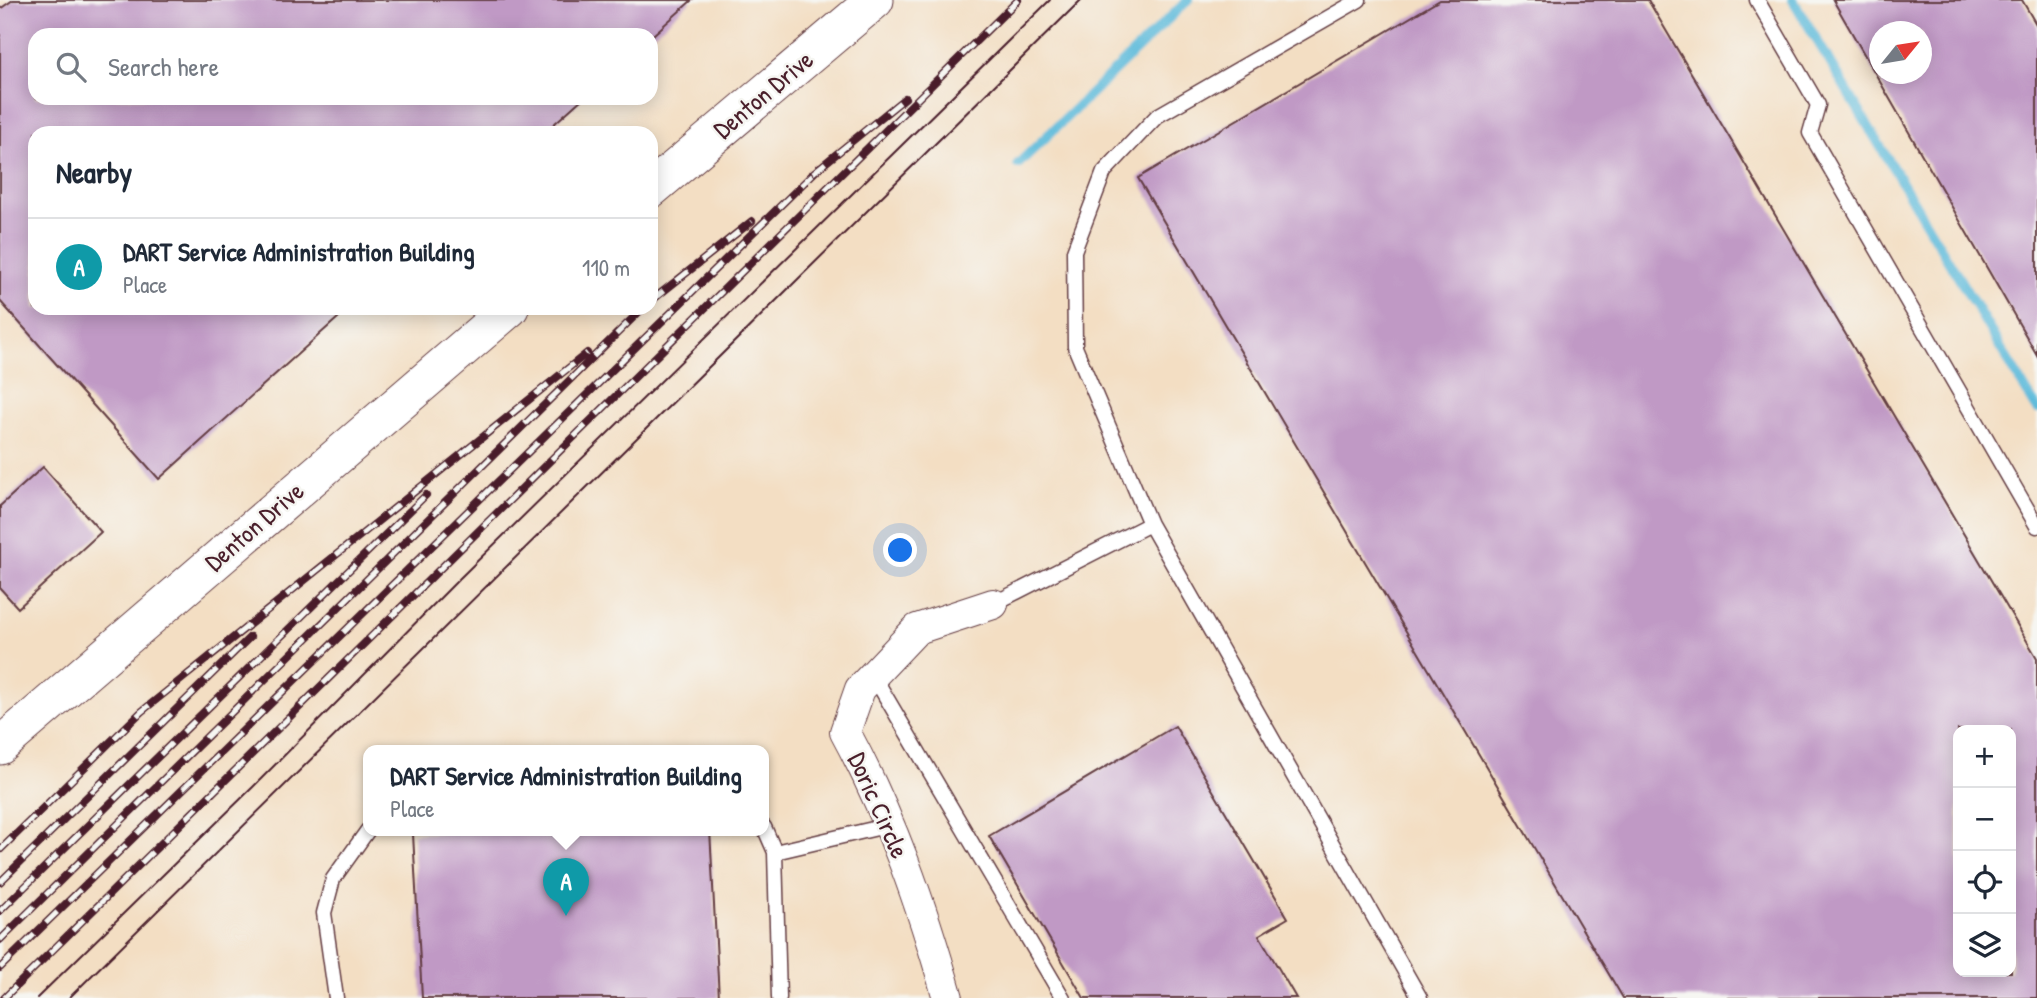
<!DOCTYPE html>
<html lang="en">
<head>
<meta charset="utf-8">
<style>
  body { margin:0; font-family:"Patrick Hand",sans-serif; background:#f6f6f7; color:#1f2937 }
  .controls { position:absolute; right:21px; bottom:21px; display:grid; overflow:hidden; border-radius:14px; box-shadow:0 4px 18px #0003 }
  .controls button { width:63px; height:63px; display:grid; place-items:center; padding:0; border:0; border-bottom:2px solid #e0e1e3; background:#fff; color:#1f2937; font:35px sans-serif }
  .compass { position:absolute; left:1869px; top:21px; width:63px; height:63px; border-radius:50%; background:#fff; box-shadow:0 4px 18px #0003; rotate:60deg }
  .you { position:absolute; left:901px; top:551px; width:24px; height:24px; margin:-18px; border:5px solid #fff; border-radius:50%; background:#1a73e8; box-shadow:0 0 0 10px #1a73e833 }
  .badge { display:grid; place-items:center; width:46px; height:46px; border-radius:50%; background:#c8321e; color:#fff; font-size:23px; font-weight:700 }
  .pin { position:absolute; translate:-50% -58px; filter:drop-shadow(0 2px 4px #0008) }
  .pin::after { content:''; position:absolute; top:37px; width:24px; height:21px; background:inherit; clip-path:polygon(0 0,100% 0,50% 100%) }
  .popup { position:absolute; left:363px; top:745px; width:406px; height:91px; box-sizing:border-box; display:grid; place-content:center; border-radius:14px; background:#fff; filter:drop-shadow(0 2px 5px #0005); font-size:23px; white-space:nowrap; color:#747a83 }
  .popup b { font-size:26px; color:#1f2937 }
  .popup::after { content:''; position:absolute; left:50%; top:100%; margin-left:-14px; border:14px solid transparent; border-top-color:#fff }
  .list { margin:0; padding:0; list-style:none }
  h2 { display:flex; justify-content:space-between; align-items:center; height:91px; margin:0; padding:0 28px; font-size:30px }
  h2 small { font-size:23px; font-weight:400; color:#747a83 }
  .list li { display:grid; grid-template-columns:46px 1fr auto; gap:21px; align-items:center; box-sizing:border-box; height:98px; padding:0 28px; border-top:2px solid #e0e1e3 }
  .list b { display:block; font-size:26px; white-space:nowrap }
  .list p { margin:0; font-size:23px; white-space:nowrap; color:#747a83 }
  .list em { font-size:23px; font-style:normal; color:#747a83 }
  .icon { flex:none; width:38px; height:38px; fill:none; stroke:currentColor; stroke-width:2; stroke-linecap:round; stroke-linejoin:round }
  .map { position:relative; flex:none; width:2037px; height:998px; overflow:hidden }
  .search { position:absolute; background:#fff; box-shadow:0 4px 18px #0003; left:28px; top:28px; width:630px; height:77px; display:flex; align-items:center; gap:18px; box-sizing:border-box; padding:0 24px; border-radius:21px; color:#747a83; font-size:26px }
  .panel { position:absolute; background:#fff; box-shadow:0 4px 18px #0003; left:28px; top:126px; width:630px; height:189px; border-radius:21px }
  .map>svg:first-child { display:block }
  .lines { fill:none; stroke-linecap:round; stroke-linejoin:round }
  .stream { stroke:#5cbada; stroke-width:10 }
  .building { fill:#c099c5; fill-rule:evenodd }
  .service-casing { stroke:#633c42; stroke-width:17 }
  .minor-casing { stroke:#633c42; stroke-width:32 }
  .tertiary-casing { stroke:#633c42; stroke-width:39 }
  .service { stroke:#fff; stroke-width:14 }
  .minor { stroke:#fff; stroke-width:30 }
  .tertiary { stroke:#fff; stroke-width:37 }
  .tram { stroke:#4a1f2b; stroke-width:2 }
  .rail-casing { stroke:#4a1f2b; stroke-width:8 }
  .rail { stroke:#f6f6f2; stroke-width:5; stroke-dasharray:16; stroke-linecap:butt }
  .labels { text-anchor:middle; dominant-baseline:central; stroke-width:5; stroke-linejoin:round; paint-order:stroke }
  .street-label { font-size:26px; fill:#4a1f2b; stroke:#f6f6f2 }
</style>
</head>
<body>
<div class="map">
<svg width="2037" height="998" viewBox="0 0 2037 998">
  <rect width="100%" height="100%" fill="#f6f6f2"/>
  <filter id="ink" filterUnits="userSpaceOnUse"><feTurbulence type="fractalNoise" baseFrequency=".0143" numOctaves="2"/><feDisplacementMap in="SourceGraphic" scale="14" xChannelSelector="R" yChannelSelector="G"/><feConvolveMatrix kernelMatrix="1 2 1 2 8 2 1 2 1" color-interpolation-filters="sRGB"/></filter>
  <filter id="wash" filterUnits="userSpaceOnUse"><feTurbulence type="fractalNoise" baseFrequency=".00686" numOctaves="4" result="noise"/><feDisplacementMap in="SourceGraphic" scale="28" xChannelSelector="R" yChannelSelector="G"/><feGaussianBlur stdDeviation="1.57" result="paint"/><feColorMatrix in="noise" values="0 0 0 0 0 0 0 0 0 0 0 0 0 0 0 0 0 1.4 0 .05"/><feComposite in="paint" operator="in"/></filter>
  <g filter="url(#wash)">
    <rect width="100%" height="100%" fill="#f3dec3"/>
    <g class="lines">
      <path class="stream" d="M1793 0 2037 409
        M1018 164 1188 0"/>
    </g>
    <g id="blocks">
      <path class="building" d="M13 0H692L653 35H35V98H583L544 133H35V308H349L159 479 0 301V9Z
        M1440 0H1648L2037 658V998H1623L1138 178ZM1958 730H2011V972H1958Z
        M1833 0H2022L2037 26V355ZM1880 32H1922V74H1880Z
        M43 467 101 532 18 608 0 588V506Z
        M1175 726 1288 918 1259 935 1296 998H1084L989 836Z
        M492 830H710L719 998H422L413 834Z"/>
    </g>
  </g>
  <g filter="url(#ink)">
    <use href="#blocks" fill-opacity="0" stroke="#633c42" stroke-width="2"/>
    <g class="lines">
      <g class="service-casing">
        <path id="service" d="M1359 0 1157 116 1104 172 1074 251 1075 347 1150 524 1420 998
          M1757 0 1818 105 1810 133 2037 526
          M993 604 1150 524
          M873 675 1063 998
          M764 827 775 852 779 998
          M775 852 890 825
          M336 998 324 913 333 879 368 830"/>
      </g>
      <g class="minor-casing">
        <path id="minor" d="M948 998C922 906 891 817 845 732L860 689 917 629 993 604"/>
      </g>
      <g class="tertiary-casing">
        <path id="tertiary" d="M651 189 875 0
          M0 746 510 308"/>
      </g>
      <use href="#service" class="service"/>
      <use href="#minor" class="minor"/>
      <use href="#tertiary" class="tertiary"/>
      <path class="tram" d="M37 998 253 787 460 578 1050 0
        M69 998 1081 0"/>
      <g class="rail-casing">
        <path id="rail" d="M813 173 905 98
          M651 301 752 221
          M0 850 141 712 587 353
          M0 882 250 637
          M0 911 426 495
          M0 940 643 308
          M0 968 820 167
          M4 998 1018 0"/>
      </g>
      <use href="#rail" class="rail"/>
    </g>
  </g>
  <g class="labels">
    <g class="street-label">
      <text transform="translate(763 94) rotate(-40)">Denton Drive</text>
      <text transform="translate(254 526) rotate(-41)">Denton Drive</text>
      <text transform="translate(879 805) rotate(66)">Doric Circle</text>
    </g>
  </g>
</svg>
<div class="controls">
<button>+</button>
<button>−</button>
<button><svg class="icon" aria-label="locate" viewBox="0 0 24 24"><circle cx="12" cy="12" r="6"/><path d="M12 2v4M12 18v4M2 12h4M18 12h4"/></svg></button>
<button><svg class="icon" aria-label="layers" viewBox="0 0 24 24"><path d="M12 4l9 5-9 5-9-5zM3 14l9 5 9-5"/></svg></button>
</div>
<svg class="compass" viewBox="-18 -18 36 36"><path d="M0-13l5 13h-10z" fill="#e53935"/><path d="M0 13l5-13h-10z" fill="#747a83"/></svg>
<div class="you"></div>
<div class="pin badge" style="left:566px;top:916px;background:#0f9aa8">A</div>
<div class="popup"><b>DART Service Administration Building</b>Place</div>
<div class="search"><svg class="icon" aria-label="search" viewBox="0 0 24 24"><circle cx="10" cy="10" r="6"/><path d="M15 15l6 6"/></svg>Search here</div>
<section class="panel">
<h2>Nearby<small></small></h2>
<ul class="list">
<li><span class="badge" style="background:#0f9aa8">A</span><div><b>DART Service Administration Building</b><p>Place</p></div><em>110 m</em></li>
</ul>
</section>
</div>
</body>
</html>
